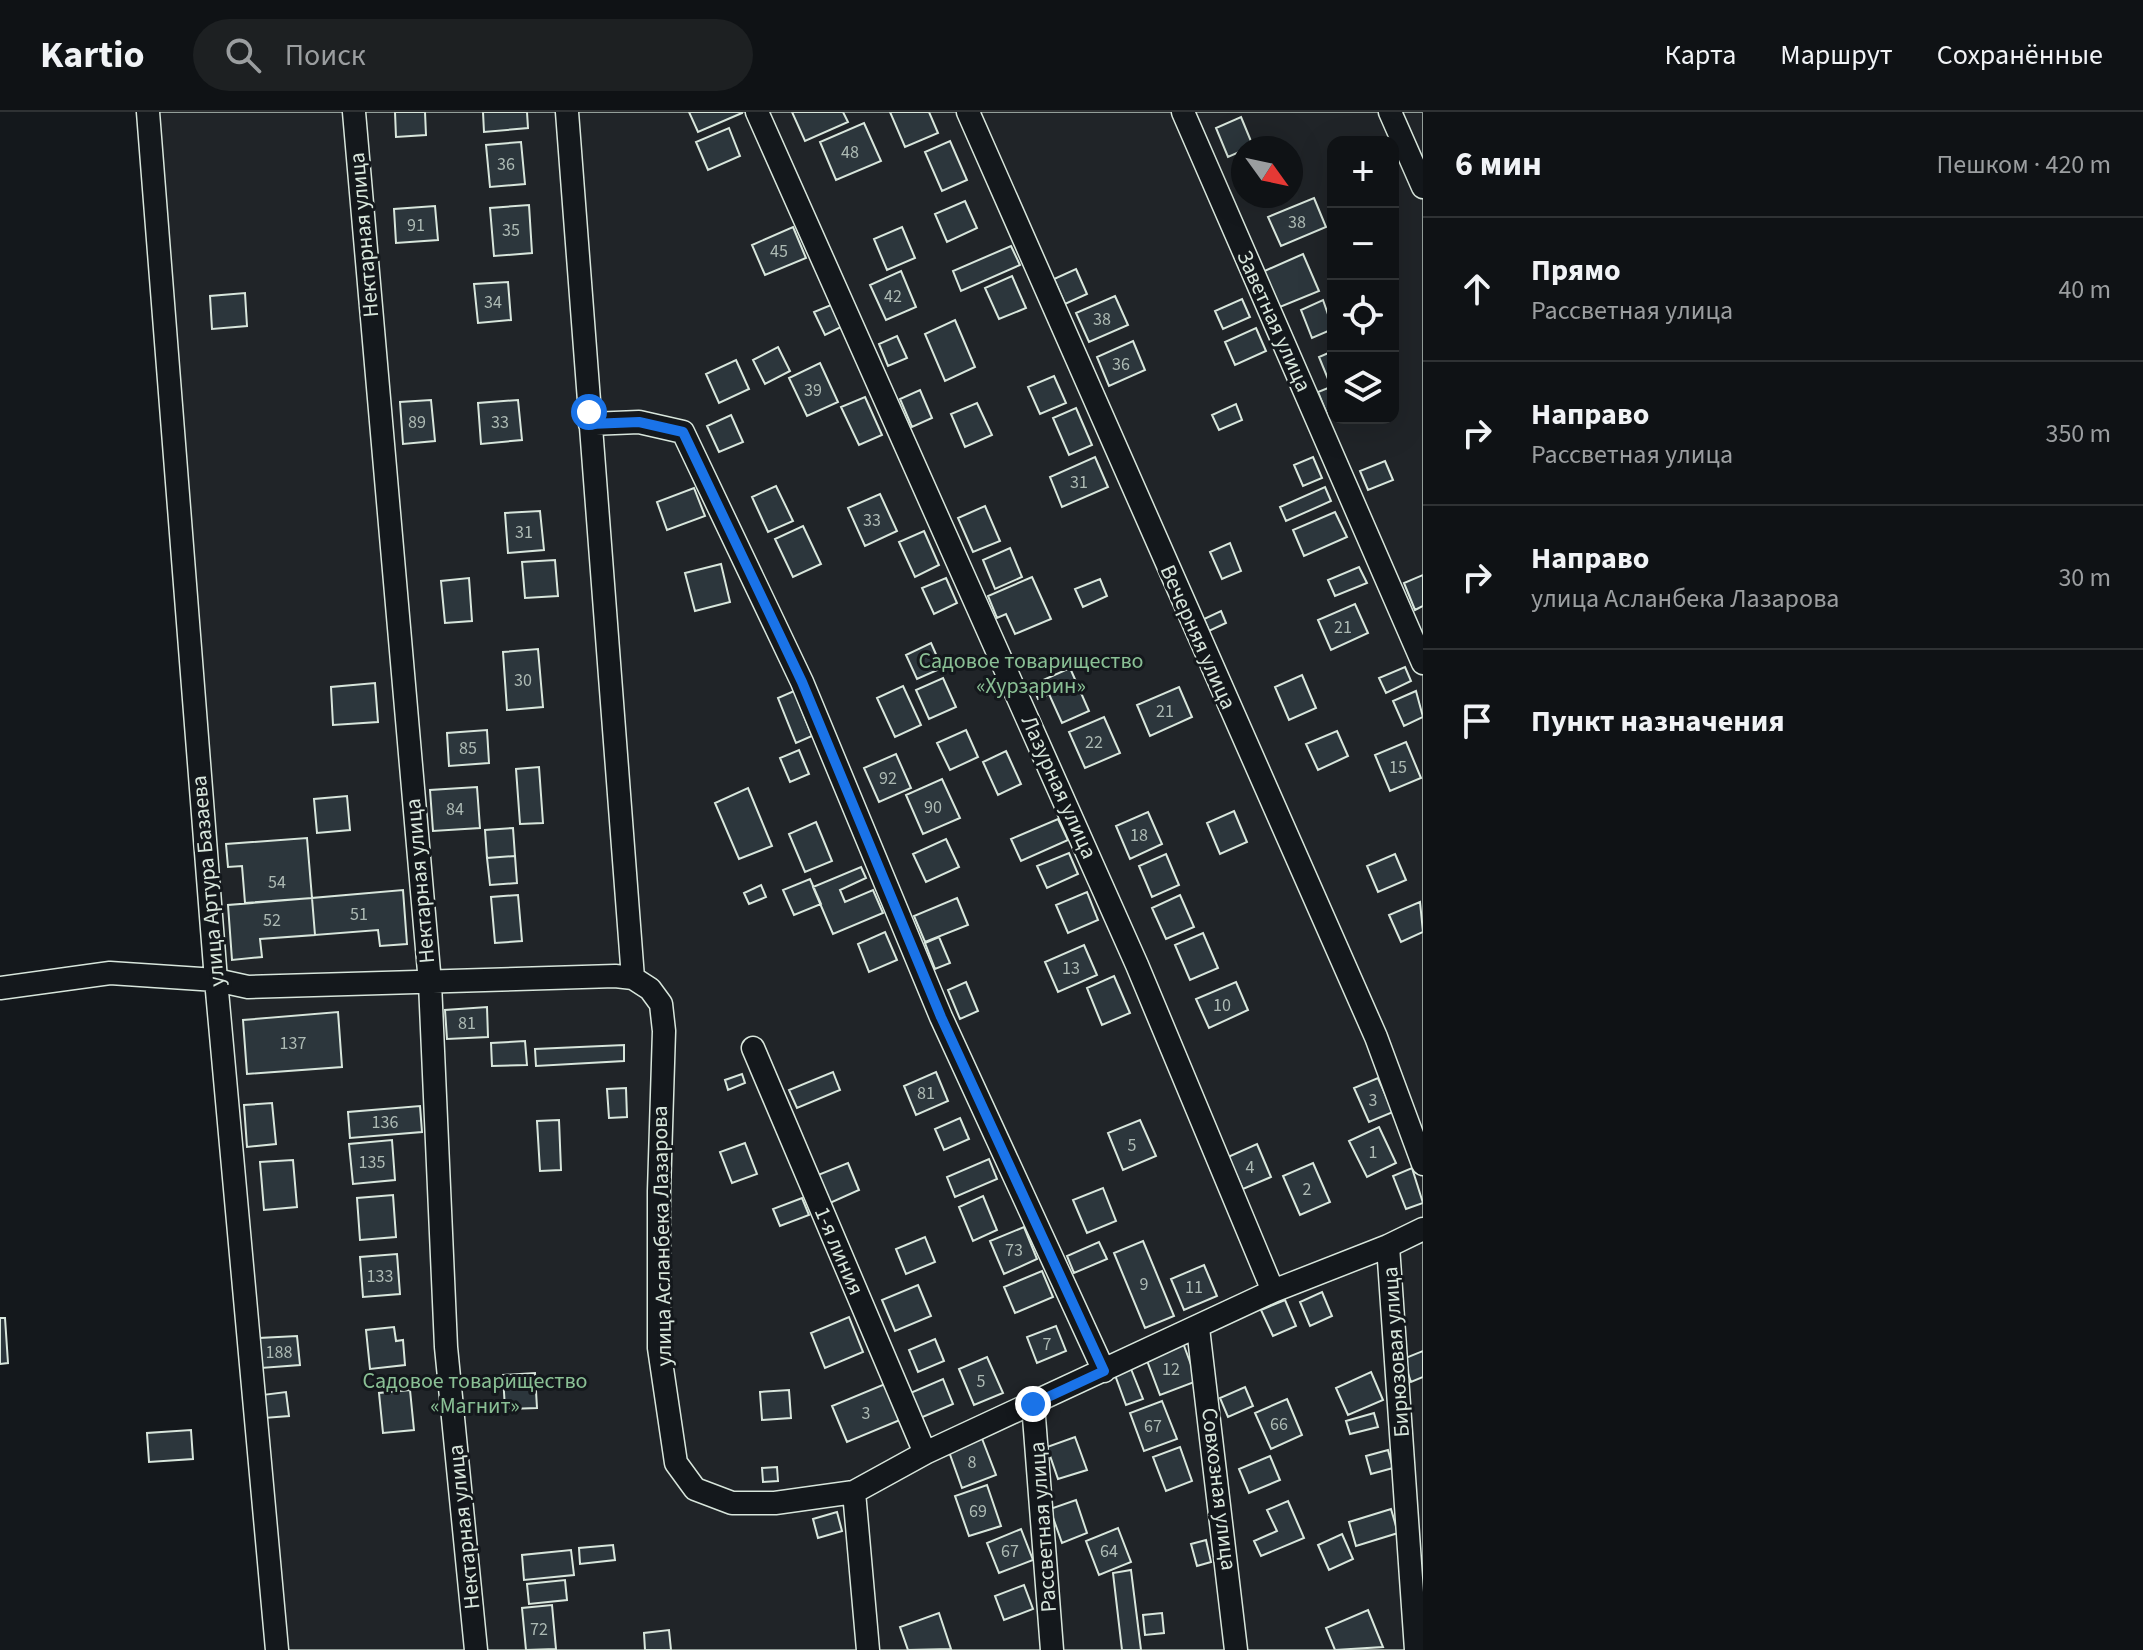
<!DOCTYPE html>
<html lang="ru">
<head>
<meta charset="utf-8">
<style>
  body { margin:0; font-family:"Source Sans 3",sans-serif; background:#1d2022; color:#f1f3f6 }
  .controls { position:absolute; right:24px; top:24px; display:grid; overflow:hidden; border-radius:16px; box-shadow:0 8px 32px #0002 }
  .controls button { width:72px; height:72px; display:grid; place-items:center; padding:0; border:0; border-bottom:2px solid #2f3234; background:#0f1215; color:#f1f3f6; font:40px sans-serif }
  .compass { position:absolute; left:1231px; top:24px; width:72px; height:72px; border-radius:50%; background:#0f1215; box-shadow:0 8px 32px #0002; rotate:123deg }
  .stop { position:absolute; width:24px; height:24px; margin:-18px; border:6px solid #1a73e8; border-radius:50%; background:#fff }
  .stop.end { background:#1a73e8; border-color:#fff; box-shadow:0 2px 8px #0008 }
  .list { margin:0; padding:0; list-style:none }
  h2 { display:flex; justify-content:space-between; align-items:center; height:104px; margin:0; padding:0 32px; font-size:34px }
  h2 small { font-size:26px; font-weight:400; color:#9b9ea0 }
  .list li { display:grid; grid-template-columns:52px 1fr auto; gap:24px; align-items:center; box-sizing:border-box; height:144px; padding:0 32px; border-top:2px solid #2f3234 }
  .list b { display:block; font-size:30px; white-space:nowrap }
  .list p { margin:0; font-size:26px; white-space:nowrap; color:#9b9ea0 }
  .list em { font-size:26px; font-style:normal; color:#9b9ea0 }
  .icon { flex:none; width:44px; height:44px; fill:none; stroke:currentColor; stroke-width:2; stroke-linecap:round; stroke-linejoin:round }
  .map { position:relative; flex:none; width:1423px; height:1538px; overflow:hidden }
  header { display:flex; align-items:center; gap:48px; box-sizing:border-box; height:112px; padding:0 40px; background:#0f1215; border-bottom:2px solid #2f3234 }
  header strong { font-size:38px }
  nav { display:flex; gap:44px; margin-inline-start:auto; font-size:28px }
  .search { width:560px; height:72px; background:#1d2022; display:flex; align-items:center; gap:20px; box-sizing:border-box; padding:0 28px; border-radius:44px; color:#9b9ea0; font-size:30px }
  main { display:flex }
  aside { flex:1; background:#0f1215 }
  .map>svg:first-child { display:block }
  .green { fill:#202428; stroke:#939e99; stroke-width:2; fill-rule:evenodd }
  .building { fill:#2c363c; stroke:#d8e6dc; stroke-width:2 }
  .lines { fill:none; stroke-linecap:round; stroke-linejoin:round }
  .minor-casing { stroke:#d8e6dc; stroke-width:25 }
  .minor { stroke:#14181c; stroke-width:22 }
  .route { stroke:#1a73e8; stroke-width:10 }
  .labels { text-anchor:middle; dominant-baseline:central; stroke-width:6; stroke-linejoin:round; paint-order:stroke }
  .number-label { font-size:18px; fill:#adbab4 }
  .street-label { font-size:22px; fill:#d8e6dc; stroke:#14181c }
  .park-label { font-size:22px; fill:#8ac095; stroke:#14181c }
</style>
</head>
<body>
<header>
<strong>Kartio</strong>
<div class="search"><svg class="icon" aria-label="search" viewBox="0 0 24 24"><circle cx="10" cy="10" r="6"/><path d="M15 15l6 6"/></svg>Поиск</div>
<nav><a>Карта</a><a>Маршрут</a><a>Сохранённые</a></nav>
</header>
<main>
<div class="map">
<svg width="1423" height="1538" viewBox="0 0 1423 1538">
  <rect width="100%" height="100%" fill="#14181c"/>
  <path class="green" d="M142 0H1423V1538H268ZM1333 30H1393V306H1333ZM1243 36H1291V84H1243Z"/>
  <path class="building" d="M395 0H425L426 23 396 25Z
    M483 0H527L528 16 484 20Z
    M689 0H742V1L698 20Z
    M792 0H843L848 10 805 29Z
    M890 0H929L938 21 905 35Z
    M1241 5 1253 34 1228 45 1216 16Z
    M864 11 881 49 836 68 820 30Z
    M729 16 740 44 708 58 696 30Z
    M950 29 967 68 942 79 925 40Z
    M521 30 525 72 490 75 486 33Z
    M1314 86 1326 115 1281 134 1268 105Z
    M965 89 977 116 947 130 935 102Z
    M529 93 532 141 494 144 490 96Z
    M435 94 438 128 396 131 394 97Z
    M793 115 806 146 765 163 752 133Z
    M902 115 915 146 887 158 874 127Z
    M1011 134 1020 153 961 179 953 159Z
    M1303 142 1319 179 1275 197 1260 161Z
    M1076 157 1087 182 1065 192 1054 167Z
    M901 159 916 195 886 208 870 173Z
    M1012 164 1026 196 999 207 985 176Z
    M508 170 511 208 478 211 474 172Z
    M245 181 247 214 212 217 210 184Z
    M1115 184 1128 213 1089 230 1076 201Z
    M1242 187 1250 205 1223 217 1215 199Z
    M1323 188 1333 217 1312 226 1301 198Z
    M831 193 841 215 825 223 814 200Z
    M955 208 975 255 945 269 925 222Z
    M1256 216 1266 239 1235 253 1225 230Z
    M897 224 907 246 888 254 879 232Z
    M1133 229 1145 258 1109 274 1097 245Z
    M778 235 790 259 765 272 753 248Z
    M1333 239V264L1328 267 1319 245Z
    M736 248 749 277 719 291 706 262Z
    M820 251 838 290 807 304 789 266Z
    M1054 264 1066 291 1040 302 1028 275Z
    M1333 274V299L1327 302 1318 280Z
    M920 278 932 306 912 315 900 287Z
    M865 285 882 323 859 333 841 295Z
    M431 288 435 329 403 332 400 290Z
    M518 288 522 328 481 332 478 291Z
    M977 291 992 323 965 335 951 302Z
    M1236 292 1242 308 1219 318 1212 303Z
    M1076 296 1092 333 1069 343 1053 306Z
    M731 303 743 330 719 340 707 314Z
    M1095 345 1108 375 1062 395 1050 365Z
    M1313 345 1322 366 1303 374 1294 353Z
    M1385 349 1393 368 1368 378 1360 359Z
    M776 374 793 409 768 420 752 385Z
    M1325 375 1331 389 1286 409 1280 395Z
    M694 376 705 404 667 418 657 390Z
    M880 382 897 419 865 434 848 396Z
    M985 394 1000 429 973 440 958 406Z
    M540 399 544 438 508 441 505 401Z
    M1335 400 1347 425 1304 444 1293 418Z
    M803 414 821 452 793 465 775 427Z
    M924 419 939 453 915 465 899 430Z
    M1230 431 1241 459 1222 467 1210 440Z
    M1010 436 1022 465 995 477 983 448Z
    M555 448 558 484 525 486 522 450Z
    M721 452 730 490 695 499 685 461Z
    M1359 455 1367 471 1335 484 1328 468Z
    M1423 463V494L1415 498 1404 471Z
    M1032 465 1051 507 1015 522 1006 502 997 506 988 484Z
    M469 466 472 509 445 511 441 469Z
    M946 466 957 491 934 502 922 476Z
    M1100 467 1107 484 1083 495 1075 477Z
    M1355 492 1368 521 1331 538 1318 508Z
    M1221 499 1226 511 1209 519 1204 507Z
    M931 531 942 556 917 567 906 543Z
    M538 537 543 595 507 598 503 540Z
    M1405 555 1411 569 1386 581 1379 566Z
    M1070 556 1089 599 1062 611 1049 582 1038 587 1032 573Z
    M1302 563 1316 596 1289 608 1275 575Z
    M943 566 956 595 929 607 916 578Z
    M375 571 378 610 333 613 331 575Z
    M903 574 921 613 895 625 877 586Z
    M1179 575 1192 605 1150 624 1137 593Z
    M794 579 812 624 796 631 778 586Z
    M1416 579 1423 605 1404 614 1393 589Z
    M1104 605 1120 641 1085 656 1069 620Z
    M487 618 489 651 449 654 447 621Z
    M966 618 978 645 950 658 937 631Z
    M1337 619 1348 644 1318 658 1306 632Z
    M1406 630 1421 666 1390 679 1375 643Z
    M799 638 809 662 790 670 780 646Z
    M1006 639 1021 672 998 683 983 650Z
    M896 642 911 676 879 690 864 656Z
    M539 655 543 711 520 712 516 657Z
    M942 667 960 706 923 722 906 683Z
    M477 675 480 716 433 719 430 678Z
    M748 676 772 734 739 747 715 691Z
    M347 684 350 718 317 721 314 687Z
    M1234 699 1247 730 1220 742 1207 711Z
    M1148 700 1162 732 1130 747 1116 714Z
    M1058 707 1068 728 1021 749 1011 727Z
    M816 710 832 749 805 760 789 722Z
    M513 716 515 744 487 746 485 718Z
    M307 726 312 786 245 791 242 754 228 755 226 732Z
    M946 727 959 755 926 770 913 742Z
    M1069 741 1078 762 1047 776 1037 754Z
    M1166 742 1179 773 1152 785 1139 754Z
    M1395 742 1406 768 1378 780 1367 754Z
    M515 744 517 771 490 773 487 746Z
    M861 755 866 766 840 778 845 790 873 778 883 801 833 822 813 775Z
    M810 767 821 792 794 803 783 778Z
    M761 773 766 785 749 792 744 781Z
    M403 778 407 832 380 834 378 818 315 823 312 786Z
    M1087 780 1098 808 1068 821 1056 793Z
    M518 783 522 829 495 831 491 785Z
    M1180 783 1194 815 1166 827 1152 796Z
    M312 786 315 823 260 827 262 845 232 848 228 793Z
    M957 786 968 813 925 830 914 804Z
    M1420 790 1423 820 1401 830 1389 803Z
    M885 820 897 848 869 860 858 832Z
    M1203 821 1218 856 1190 868 1175 833Z
    M939 825 950 851 935 857 925 831Z
    M1084 833 1097 863 1058 880 1045 850Z
    M1114 864 1130 901 1102 913 1087 876Z
    M966 870 978 899 960 907 948 878Z
    M1236 870 1248 898 1209 916 1196 887Z
    M487 895 488 925 447 927 445 898Z
    M338 900 342 955 247 962 243 908Z
    M525 929 527 953 492 954 491 931Z
    M624 933V949L536 954 535 937Z
    M833 960 840 978 797 996 789 978Z
    M936 960 948 989 916 1003 904 974Z
    M742 962 745 971 728 978 725 968Z
    M1378 966 1393 1000 1369 1010 1354 976Z
    M626 976 627 1005 609 1006 607 977Z
    M272 991 276 1032 247 1035 244 993Z
    M420 994 422 1020 350 1026 348 1000Z
    M960 1006 969 1027 944 1038 935 1017Z
    M559 1008 561 1058 540 1059 537 1009Z
    M1140 1008 1156 1044 1123 1058 1108 1021Z
    M1379 1015 1396 1051 1367 1065 1349 1029Z
    M392 1028 395 1068 353 1072 349 1032Z
    M745 1031 757 1062 732 1071 720 1040Z
    M1257 1032 1271 1065 1243 1077 1228 1045Z
    M989 1047 997 1067 955 1085 947 1065Z
    M293 1048 297 1095 264 1098 260 1050Z
    M848 1051 859 1078 830 1091 818 1063Z
    M1313 1051 1330 1090 1300 1103 1283 1064Z
    M1412 1056 1423 1091 1406 1097 1393 1064Z
    M1103 1076 1116 1109 1087 1121 1073 1088Z
    M393 1083 396 1125 360 1128 357 1086Z
    M983 1084 997 1118 973 1129 959 1095Z
    M802 1086 809 1103 780 1114 773 1097Z
    M1024 1115 1037 1147 1004 1162 990 1129Z
    M925 1125 935 1150 906 1162 896 1137Z
    M1143 1129 1174 1204 1145 1216 1114 1141Z
    M1099 1130 1107 1147 1074 1161 1067 1144Z
    M397 1142 400 1182 363 1185 360 1145Z
    M1204 1153 1217 1184 1184 1198 1171 1167Z
    M1042 1159 1053 1185 1015 1201 1004 1175Z
    M918 1173 931 1204 895 1219 882 1188Z
    M1322 1180 1332 1204 1310 1214 1300 1190Z
    M1285 1188 1296 1214 1273 1224 1261 1198Z
    M849 1205 863 1240 825 1256 811 1221Z
    M0 1206H5L8 1251 0 1252Z
    M1056 1214 1066 1239 1037 1251 1027 1225Z
    M394 1215 396 1229 403 1228 405 1253 370 1257 366 1218Z
    M297 1224 300 1253 261 1256 259 1226Z
    M935 1227 944 1249 918 1260 909 1238Z
    M1183 1231 1197 1269 1160 1283 1146 1246Z
    M1423 1239V1265L1411 1270 1403 1247Z
    M987 1245 1003 1281 974 1293 959 1257Z
    M1131 1257 1143 1287 1126 1293 1115 1263Z
    M1371 1260 1383 1288 1348 1303 1336 1276Z
    M535 1261 537 1296 505 1297 503 1263Z
    M943 1267 953 1292 918 1307 908 1282Z
    M885 1272 900 1308 847 1330 832 1294Z
    M1245 1275 1253 1294 1228 1305 1220 1286Z
    M410 1278 414 1318 383 1321 379 1281Z
    M789 1278 791 1306 762 1308 760 1280Z
    M286 1280 289 1304 264 1306 262 1283Z
    M1287 1287 1302 1323 1271 1337 1255 1301Z
    M1162 1289 1177 1327 1144 1339 1130 1301Z
    M1374 1301 1378 1315 1350 1322 1346 1309Z
    M191 1318 193 1347 149 1350 147 1321Z
    M981 1324 996 1363 962 1376 948 1337Z
    M1075 1325 1087 1358 1058 1367 1047 1335Z
    M1180 1335 1192 1369 1166 1379 1153 1345Z
    M1388 1338 1393 1356 1371 1362 1366 1344Z
    M1270 1344 1280 1368 1249 1381 1239 1357Z
    M777 1355 778 1369 763 1370 762 1356Z
    M987 1373 1001 1414 969 1424 955 1384Z
    M1076 1388 1087 1421 1062 1431 1050 1397Z
    M1288 1389 1304 1426 1261 1444 1254 1429 1277 1419 1267 1398Z
    M1391 1397 1398 1421 1356 1434 1349 1410Z
    M837 1400 842 1419 818 1426 813 1407Z
    M1118 1416 1131 1450 1099 1463 1086 1429Z
    M1021 1417 1033 1448 999 1461 987 1431Z
    M1342 1422 1353 1447 1329 1458 1318 1433Z
    M1206 1428 1211 1450 1197 1454 1191 1432Z
    M613 1433 615 1448 580 1452 579 1436Z
    M571 1438 574 1463 524 1468 522 1443Z
    M1131 1458 1141 1538H1122L1113 1461Z
    M565 1468 567 1488 529 1492 527 1472Z
    M1024 1473 1033 1497 1004 1508 995 1484Z
    M552 1493 556 1537 526 1538 522 1496Z
    M1368 1498 1383 1535 1335 1538 1326 1516Z
    M939 1501 951 1537 908 1538 900 1515Z
    M1162 1501 1164 1521 1145 1523 1143 1503Z
    M669 1518 671 1538H645L644 1521Z"/>
  <g class="lines">
    <g class="minor-casing">
      <path id="minor" d="M148 0 216 868 277 1538
        M354 0 430 871 446 1235 476 1538
        M567 0 633 866
        M757 0 1137 853 1273 1179
        M968 0 1376 925 1423 1052
        M1183 0 1423 551
        M1390 0 1423 75
        M590 312 639 310 683 320 802 570 941 905 1104 1259
        M0 876 110 861 216 868 248 875 615 864 633 866 650 877 661 892 664 919 659 1079V1236L676 1351 695 1377 732 1391H775L854 1380 925 1341 1273 1179 1388 1134 1423 1117
        M753 936 925 1341
        M1388 1134 1416 1538
        M1198 1216 1236 1538
        M1033 1292 1052 1538
        M854 1380 868 1538"/>
    </g>
    <use href="#minor" class="minor"/>
  </g>
  <g class="lines">
    <path class="route" d="M589 300 590 312 639 310 683 320 802 570 941 905 1104 1259 1033 1292"/>
  </g>
  <g class="labels">
    <g class="number-label">
      <text x="850" y="40">48</text>
      <text x="506" y="52">36</text>
      <text x="1297" y="110">38</text>
      <text x="416" y="113">91</text>
      <text x="511" y="118">35</text>
      <text x="779" y="139">45</text>
      <text x="893" y="184">42</text>
      <text x="493" y="190">34</text>
      <text x="1102" y="207">38</text>
      <text x="1121" y="252">36</text>
      <text x="813" y="278">39</text>
      <text x="417" y="310">89</text>
      <text x="500" y="310">33</text>
      <text x="1079" y="370">31</text>
      <text x="872" y="408">33</text>
      <text x="524" y="420">31</text>
      <text x="1343" y="515">21</text>
      <text x="523" y="568">30</text>
      <text x="1165" y="599">21</text>
      <text x="1094" y="630">22</text>
      <text x="468" y="636">85</text>
      <text x="1398" y="655">15</text>
      <text x="888" y="666">92</text>
      <text x="933" y="695">90</text>
      <text x="455" y="697">84</text>
      <text x="1139" y="723">18</text>
      <text x="277" y="770">54</text>
      <text x="359" y="802">51</text>
      <text x="272" y="808">52</text>
      <text x="1071" y="856">13</text>
      <text x="1222" y="893">10</text>
      <text x="467" y="911">81</text>
      <text x="293" y="931">137</text>
      <text x="926" y="981">81</text>
      <text x="1373" y="988">3</text>
      <text x="385" y="1010">136</text>
      <text x="1132" y="1033">5</text>
      <text x="1373" y="1040">1</text>
      <text x="372" y="1050">135</text>
      <text x="1250" y="1055">4</text>
      <text x="1307" y="1077">2</text>
      <text x="1014" y="1138">73</text>
      <text x="380" y="1164">133</text>
      <text x="1144" y="1172">9</text>
      <text x="1194" y="1175">11</text>
      <text x="1047" y="1232">7</text>
      <text x="279" y="1240">188</text>
      <text x="1171" y="1257">12</text>
      <text x="981" y="1269">5</text>
      <text x="866" y="1301">3</text>
      <text x="1279" y="1312">66</text>
      <text x="1153" y="1314">67</text>
      <text x="972" y="1350">8</text>
      <text x="978" y="1399">69</text>
      <text x="1010" y="1439">67</text>
      <text x="1109" y="1439">64</text>
      <text x="539" y="1517">72</text>
    </g>
    <g class="street-label">
      <text transform="translate(364 123) rotate(-95)">Нектарная улица</text>
      <text transform="translate(1274 209) rotate(66)">Заветная улица</text>
      <text transform="translate(1198 525) rotate(66)">Вечерняя улица</text>
      <text transform="translate(1059 675) rotate(66)">Лазурная улица</text>
      <text transform="translate(208 769) rotate(-95)">улица Артура Базаева</text>
      <text transform="translate(420 769) rotate(-95)">Нектарная улица</text>
      <text transform="translate(662 1124) rotate(-91)">улица Асланбека Лазарова</text>
      <text transform="translate(839 1139) rotate(67)">1-я линия</text>
      <text transform="translate(1396 1240) rotate(-94)">Бирюзовая улица</text>
      <text transform="translate(1219 1377) rotate(83)">Совхозная улица</text>
      <text transform="translate(464 1415) rotate(-96)">Нектарная улица</text>
      <text transform="translate(1043 1415) rotate(-94)">Рассветная улица</text>
    </g>
    <g class="park-label">
      <text x="1031" y="549">Садовое товарищество<tspan x="1031" dy="25">«Хурзарин»</tspan></text>
      <text x="475" y="1269">Садовое товарищество<tspan x="475" dy="25">«Магнит»</tspan></text>
    </g>
  </g>
</svg>
<div class="controls">
<button>+</button>
<button>−</button>
<button><svg class="icon" aria-label="locate" viewBox="0 0 24 24"><circle cx="12" cy="12" r="6"/><path d="M12 2v4M12 18v4M2 12h4M18 12h4"/></svg></button>
<button><svg class="icon" aria-label="layers" viewBox="0 0 24 24"><path d="M12 4l9 5-9 5-9-5zM3 14l9 5 9-5"/></svg></button>
</div>
<svg class="compass" viewBox="-18 -18 36 36"><path d="M0-13l5 13h-10z" fill="#e53935"/><path d="M0 13l5-13h-10z" fill="#9b9ea0"/></svg>
<div class="stop" style="left:589px;top:300px"></div>
<div class="stop end" style="left:1033px;top:1292px"></div>
</div>
<aside>
<h2>6 мин<small>Пешком · 420 m</small></h2>
<ul class="list">
<li><svg class="icon" aria-label="ahead" viewBox="0 0 24 24"><path d="M12 20V5M6 11l6-6 6 6"/></svg><div><b>Прямо</b><p>Рассветная улица</p></div><em>40 m</em></li>
<li><svg class="icon" aria-label="right" viewBox="0 0 24 24"><path d="M7 20v-9h11M14 6l5 5-5 5"/></svg><div><b>Направо</b><p>Рассветная улица</p></div><em>350 m</em></li>
<li><svg class="icon" aria-label="right" viewBox="0 0 24 24"><path d="M7 20v-9h11M14 6l5 5-5 5"/></svg><div><b>Направо</b><p>улица Асланбека Лазарова</p></div><em>30 m</em></li>
<li><svg class="icon" aria-label="arrive" viewBox="0 0 24 24"><path d="M6 21V4h12l-3 4 3 4H6"/></svg><div><b>Пункт назначения</b></div></li>
</ul>
</aside>
</main>
</body>
</html>
